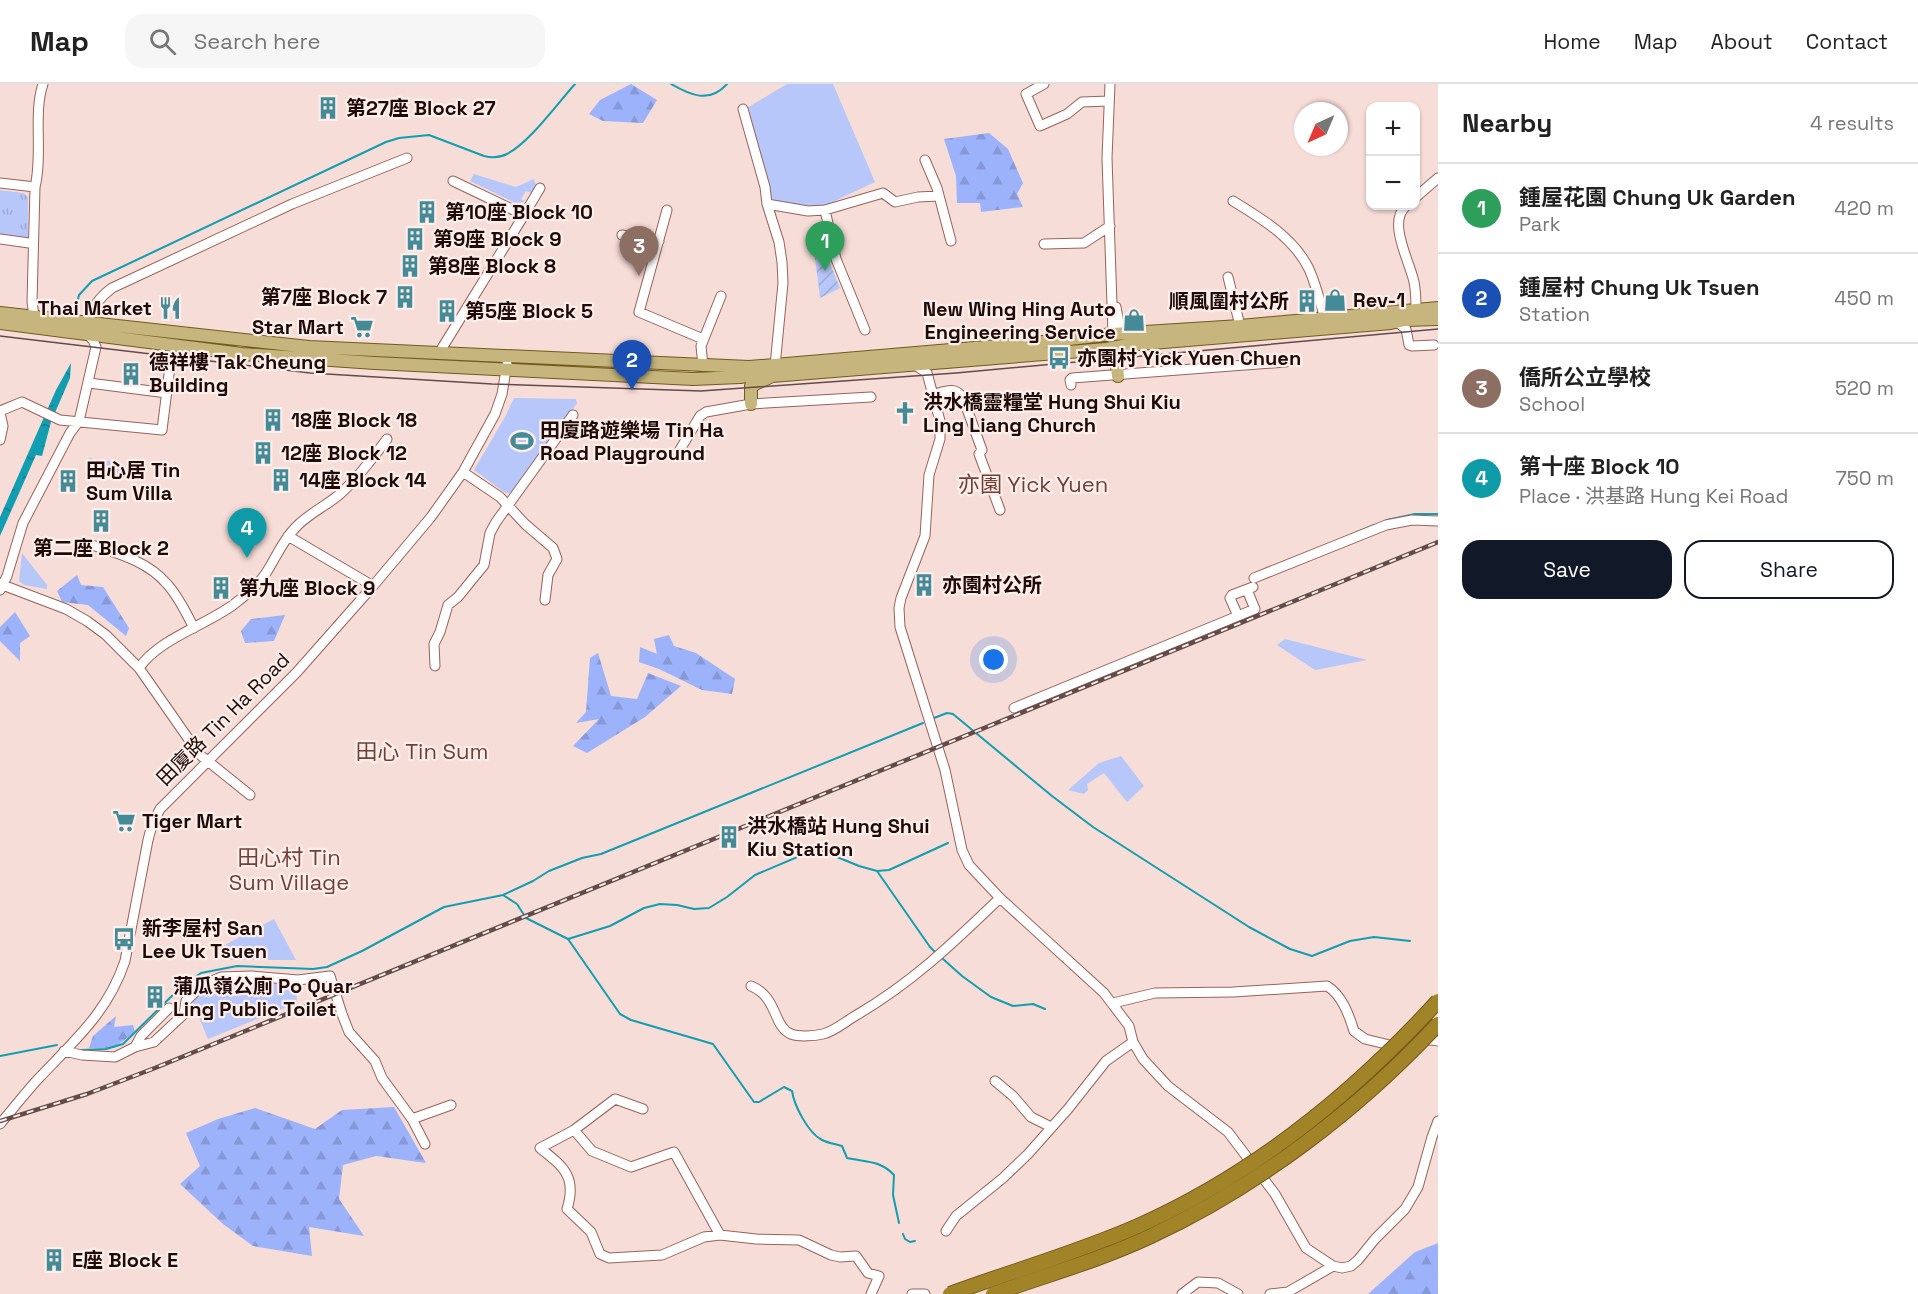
<!DOCTYPE html>
<html lang="en">
<head>
<meta charset="utf-8">
<style>
  body { margin:0; font-family:"Space Grotesk","Noto Sans SC",sans-serif; background:#f6f6f6; color:#222 }
  .controls { position:absolute; right:18px; top:18px; display:grid; overflow:hidden; border-radius:12px; box-shadow:0 2px 4px #0004 }
  .controls button { width:54px; height:54px; display:grid; place-items:center; padding:0; border:0; border-bottom:2px solid #e0e0e0; background:#fff; color:#222; font:30px sans-serif }
  .compass { position:absolute; left:1294px; top:18px; width:54px; height:54px; border-radius:50%; background:#fff; box-shadow:0 2px 4px #0004; rotate:224deg }
  .you { position:absolute; left:994px; top:576px; width:21px; height:21px; margin:-15px; border:4px solid #fff; border-radius:50%; background:#1a73e8; box-shadow:0 0 0 9px #1a73e833 }
  .badge { display:grid; place-items:center; width:39px; height:39px; border-radius:50%; background:#111827; color:#fff; font-size:20px; font-weight:700 }
  .pin { position:absolute; translate:-50% -50px; filter:drop-shadow(0 2px 3px #0008) }
  .pin::after { content:''; position:absolute; top:32px; width:21px; height:18px; background:inherit; clip-path:polygon(0 0,100% 0,50% 100%) }
  .list { margin:0; padding:0; list-style:none }
  h2 { display:flex; justify-content:space-between; align-items:center; height:78px; margin:0; padding:0 24px; font-size:26px }
  h2 small { font-size:20px; font-weight:400; color:#767676 }
  .list li { display:grid; grid-template-columns:39px 1fr auto; gap:18px; align-items:center; box-sizing:border-box; height:90px; padding:0 24px; border-top:2px solid #e0e0e0 }
  .list b { display:block; font-size:22px; white-space:nowrap }
  .list p { margin:0; font-size:20px; white-space:nowrap; color:#767676 }
  .list em { font-size:20px; font-style:normal; color:#767676 }
  .actions { display:flex; gap:12px; padding:18px 24px }
  .actions a { flex:1; padding:14px 0; border:2px solid #111827; border-radius:18px; text-align:center; font-size:21px; color:#111827 }
  .actions .main { background:#111827; color:#fff }
  .icon { flex:none; width:33px; height:33px; fill:none; stroke:currentColor; stroke-width:2; stroke-linecap:round; stroke-linejoin:round }
  .map { position:relative; flex:none; width:1438px; height:1210px; overflow:hidden }
  header { display:flex; align-items:center; gap:36px; box-sizing:border-box; height:84px; padding:0 30px; background:#fff; border-bottom:2px solid #e0e0e0 }
  header strong { font-size:28px }
  nav { display:flex; gap:33px; margin-inline-start:auto; font-size:21px }
  .search { width:420px; height:54px; background:#f6f6f6; display:flex; align-items:center; gap:15px; box-sizing:border-box; padding:0 21px; border-radius:18px; color:#767676; font-size:22px }
  main { display:flex }
  aside { flex:1; background:#fff }
  .map>svg:first-child { display:block }
  .grass { fill:#b7c7f9 }
  .forest { fill:url(#forest-firs) }
  .park { fill:url(#park-tufts) }
  .garden { fill:url(#garden-furrows) }
  .water { fill:url(#water-ripples) }
  .lines { fill:none; stroke-linecap:round; stroke-linejoin:round }
  .stream { stroke:#129db1; stroke-width:2 }
  .minor-casing { stroke:#996258; stroke-width:11 }
  .major-casing { stroke:#73591c; stroke-width:14 }
  .minor { stroke:#fff; stroke-width:9 }
  .major { stroke:#c6b57d; stroke-width:12 }
  .tram { stroke:#624b48; stroke-width:1.5 }
  .rail-casing { stroke:#624b48; stroke-width:4.5 }
  .rail { stroke:#fbeeeb; stroke-width:2; stroke-dasharray:7; stroke-linecap:butt }
  .highway-bridge-casing { stroke:#73591c; stroke-width:16; stroke-linecap:butt }
  .highway-bridge { stroke:#a08427; stroke-width:14 }
  .labels { text-anchor:middle; dominant-baseline:central; stroke-width:4.5; stroke-linejoin:round; paint-order:stroke }
  .poi-label { font-size:20px; font-weight:bold; fill:#1f0a07; stroke:#fbeeeb; text-anchor:start }
  .street-label { font-size:20px; fill:#1f0a07; stroke:#fbeeeb }
  .quarter-label { font-size:22px; fill:#734037; stroke:#fbeeeb }
</style>
</head>
<body>
<header>
<strong>Map</strong>
<div class="search"><svg class="icon" aria-label="search" viewBox="0 0 24 24"><circle cx="10" cy="10" r="6"/><path d="M15 15l6 6"/></svg>Search here</div>
<nav><a>Home</a><a>Map</a><a>About</a><a>Contact</a></nav>
</header>
<main>
<div class="map">
<svg width="1438" height="1210" viewBox="0 0 1438 1210">
  <defs>
    <pattern id="forest-firs" width="22" height="20" patternUnits="userSpaceOnUse" patternTransform="scale(1.5)"><rect width="22" height="20" fill="#9cb2fb"/><path d="M5 1l3.5 6h-7zM16 11l3.5 6h-7z" fill="#8698d6"/></pattern>
    <pattern id="park-tufts" width="24" height="20" patternUnits="userSpaceOnUse" patternTransform="scale(1.5)"><rect width="24" height="20" fill="#b7c7f9"/><path d="M3 7l-1-3M5 7V3M7 7l1-3M15 17l-1-3M17 17v-4M19 17l1-3" fill="none" stroke="#9daad4"/></pattern>
    <pattern id="garden-furrows" width="10" height="10" patternUnits="userSpaceOnUse" patternTransform="scale(1.5)"><rect width="10" height="10" fill="#b7c7f9"/><path d="M-1 1l2-2M0 10L10 0M9 11l2-2" fill="none" stroke="#9daad4"/></pattern>
    <pattern id="water-ripples" width="26" height="14" patternUnits="userSpaceOnUse" patternTransform="scale(1.5)"><rect width="26" height="14" fill="#129db1"/><path d="M2 4q2-2 4 0t4 0M15 11q2-2 4 0t4 0" fill="none" stroke="#107e8e"/></pattern>
  </defs>
  <rect width="100%" height="100%" fill="#f7ddd8"/>
  <path class="grass" d="M787 0H833L875 98 822 123 771 117 747 24Z
    M474 90 516 103 534 95 537 104 533 110 526 107 521 115 525 117 517 120 470 97Z
    M514 314 576 315 577 319 514 411 504 408 474 386 505 333Z
    M89 374 122 379 119 396 86 390Z
    M22 469 47 501V505L24 501 19 497Z
    M1285 555 1367 576 1315 586 1277 561Z
    M1121 672 1144 702 1127 718 1104 689 1087 700 1088 706 1084 710 1068 706 1099 679Z
    M274 835 296 876H231L223 862Z
    M252 896 296 899 297 919 208 955 192 917C211 897 225 897 252 896Z"/>
  <path class="forest" d="M631 0 657 16 643 39 603 37 589 30 600 16Z
    M989 49 1008 65 1023 99 1017 110 1023 123 981 128 980 119H957L956 92 944 55Z
    M77 491 81 501 103 503 129 544 126 552 88 521 62 518 57 507Z
    M15 528 30 552 20 559V577L0 557V543Z
    M285 531 274 557 245 559 241 547 251 535Z
    M669 551 674 562 696 569 735 595 732 610 702 606 659 585 639 578 640 563 657 570 654 555Z
    M598 569 611 612 637 615 648 589 681 602 645 633 587 669 573 662 599 635 576 639 586 628 590 574Z
    M116 932 114 943 133 941 135 948 114 964H89L93 952Z
    M394 1023 426 1079 376 1072 343 1081 339 1115 364 1152 309 1143 312 1172 253 1162 223 1140 180 1100 200 1082 186 1049 218 1035 255 1024 315 1045 342 1026Z
    M1438 1159V1210H1368L1415 1168Z"/>
  <path class="park" d="M0 106 23 109 28 113V156L0 152Z"/>
  <path class="garden" d="M826 169 840 204 820 214 815 174Z"/>
  <path class="water" d="M71 279 70 294 51 338 42 372 36 371 0 452V433L56 306Z"/>
  <g class="lines">
    <path class="stream" d="M671 0C690 11 709 20 727 0
      M76 223 79 211 92 197 386 58 399 54 429 51 484 72C492 74 499 74 507 70 529 59 557 20 575 0
      M1387 436 1415 430H1438
      M1343 454 1374 441
      M934 634 947 629 953 630 1052 712 1093 743 1249 843 1290 865 1312 872 1350 857 1374 853 1410 857
      M877 787 930 863 936 869
      M503 811 517 820 526 834 568 855 620 930 631 936 713 960 754 1018H759L784 1003 792 1007C794 1021 808 1049 822 1056 828 1059 835 1060 842 1062L847 1074C865 1078 880 1076 894 1091L893 1111 899 1139
      M568 855 610 842 644 824 660 820 677 821 694 825 709 824 727 813 755 791 814 766H820L859 782 877 787 889 786 948 759
      M943 875 962 892 991 913 1013 922 1033 920 1045 925
      M82 966 106 965 123 960 182 902 201 889 237 882 313 885 327 883 362 867 444 823 503 811 533 797 549 787 582 774 601 770 923 639
      M0 972 57 961
      M903 1150 905 1155 910 1158 915 1157"/>
    <g class="minor-casing">
      <path id="minor" d="M1044 0 1026 10 1040 42 1067 30 1082 18 1109 17
        M1110 0 1107 74 1113 250
        M743 25 765 103 767 120 779 158 782 178 783 199 775 282
        M925 76 937 104 951 157
        M0 99 35 103
        M1416 113 1438 94
        M1233 117C1261 134 1294 154 1309 185 1317 203 1321 221 1326 239
        M767 120 808 127 825 126 883 109 895 118 918 113 939 112
        M1406 122C1387 138 1410 178 1414 198 1416 207 1416 217 1416 226
        M667 126 639 228 703 255
        M825 126 836 175 865 246
        M524 131 540 104
        M622 151 659 157
        M0 155 29 159
        M1044 160 1084 159 1110 142
        M1228 193 1240 242
        M1116 223 1121 250
        M34 232 32 218 35 103C43 70 33 29 43 0
        M1397 238 1406 245 1409 261 1412 262 1434 261
        M88 239C90 225 101 212 112 204L292 120 407 74
        M439 269 524 131 453 97
        M915 281 927 289 940 337V355L929 391 925 452 901 514 899 524 900 543 945 686 962 766 969 781 1000 814 1104 909 1129 942 1133 958 1143 975 1168 1002 1228 1048 1275 1110 1306 1164 1333 1182 1342 1184 1351 1182 1358 1176 1375 1155 1405 1125 1418 1103 1432 1053 1438 1037
        M703 282 701 262 721 212
        M89 299 167 309
        M1071 301 1070 296 1072 294 1286 278
        M931 311C944 308 955 301 963 314L982 366 979 370 1000 426
        M0 327 22 318 60 336 162 346 170 282
        M0 329 3 342 0 356
        M678 369 700 332 706 328 751 320 871 313
        M463 388 500 413 525 440 553 464 557 475 548 491 545 516
        M288 452 373 502
        M83 458C112 468 146 475 167 500 179 513 186 529 194 544
        M1254 494 1386 441 1412 436 1438 437
        M0 500 66 525 87 537 106 551 139 584 199 670 250 711
        M0 506 7 492 23 439 70 349 79 337 96 263 93 256 86 249
        M1238 532 1230 514 1232 511 1253 503
        M435 582 434 560 440 548 448 521 458 513 484 481 490 449 496 438 573 331
        M139 584C159 555 204 542 233 521 245 512 258 501 266 489 276 474 282 457 296 443 308 430 326 422 340 410 358 394 373 374 387 355
        M1014 624 1255 525 1247 506
        M751 902C778 913 773 943 791 950 799 953 814 952 823 950 833 948 845 938 855 932 913 898 952 860 1000 814
        M1113 919 1155 909 1233 908 1327 902C1342 911 1349 931 1354 947L1365 955 1406 965C1417 957 1425 954 1438 957
        M135 963 141 952 169 924
        M64 967 82 971 115 973 135 963 154 958 184 930 186 917 201 902 221 893 252 892 298 896 330 892 342 930 349 948 375 977 382 994 412 1035 451 1021
        M995 997 1013 1012 1031 1033 1051 1043
        M412 1035 425 1060
        M0 1040C13 1025 25 1009 39 994 74 957 108 928 125 877L148 756 152 741 160 725 297 588 373 502 431 433 463 388 495 330 502 310 507 280
        M574 1046 615 1015 643 1025
        M946 1147 956 1132 1003 1094 1028 1070 1068 1025 1106 977 1133 958
        M720 1151 674 1068 631 1083 592 1067 574 1046 540 1064C564 1083 577 1093 567 1125L591 1148 600 1170 609 1174 662 1171 704 1153 720 1151 756 1155 799 1156 831 1171 840 1173 856 1172 868 1189 879 1192 871 1210
        M912 1210H925
        M1182 1210 1198 1198 1218 1199 1238 1210
        M1270 1210 1288 1208 1333 1182"/>
    </g>
    <g class="major-casing">
      <path id="major" d="M0 229 309 263 749 283 1034 259 1113 250 1240 242 1438 224
        M0 239 242 270 375 279 693 295 740 293 753 291 768 292
        M1106 265 1116 273 1118 292
        M751 302 772 292 1106 265 1128 261 1391 239 1405 236 1438 235
        M751 302V320"/>
    </g>
    <use href="#minor" class="minor"/>
    <use href="#major" class="major"/>
    <path class="tram" d="M0 252 310 289 492 300 701 307 956 289 1438 245"/>
    <g class="rail-casing">
      <path id="rail" d="M0 1037 87 1010 155 984 1438 458"/>
    </g>
    <use href="#rail" class="rail"/>
    <g class="highway-bridge-casing">
      <path id="highway-bridge" d="M950 1210C1012 1187 1077 1169 1138 1142 1255 1090 1352 1011 1438 917
        M993 1210C1046 1191 1100 1176 1151 1152 1258 1102 1358 1026 1438 940"/>
    </g>
    <use href="#highway-bridge" class="highway-bridge"/>
  </g>
  <defs>
    <g id="building-bare" transform="scale(1.8)"><path d="M-4-6H4V6H1V3H-1V6H-4ZM-2.5-4.3h1.7v1.8h-1.7ZM.8-4.3h1.7v1.8H.8ZM-2.5-1h1.7V.8h-1.7ZM.8-1h1.7V.8H.8Z" fill="#458a97" stroke="#fbeeeb" stroke-width="2.5" paint-order="stroke"/></g>
    <g id="shop-bare" transform="scale(1.8)"><path d="M-5-2.5h2.3a2.7 3.5 0 0 1 5.4 0H5L5.5 6h-11ZM-1.5-2.5h3a1.5 2.3 0 0 0-3 0Z" fill="#458a97" stroke="#fbeeeb" stroke-width="2.5" paint-order="stroke"/></g>
    <g id="restaurant-bare" transform="scale(1.8)"><path d="M-5-6h1v4h1v-4h1v4h1v-4h1v5L-1.5 .5V6h-2V.5L-5-1ZM5-6V6H3V1.5H1.5Q1.5-4 5-6Z" fill="#458a97" stroke="#fbeeeb" stroke-width="2.5" paint-order="stroke"/></g>
    <g id="supermarket-bare" transform="scale(1.8)"><path d="M-6-5.5h2.5l.6 2H6L4.5 2H-2.5L-4.4-4H-6ZM-1.5 3.2a1.3 1.3 0 1 0 .1 0ZM3 3.2a1.3 1.3 0 1 0 .1 0Z" fill="#458a97" stroke="#fbeeeb" stroke-width="2.5" paint-order="stroke"/></g>
    <g id="bus-bare" transform="scale(1.8)"><path d="M-5-6H5V4H4V6H2V4H-2V6H-4V4H-5ZM-3.5-4V0h7V-4ZM-3.5 1.2v1.5H-2V1.2ZM2 1.2v1.5H3.5V1.2Z" fill="#458a97" stroke="#fbeeeb" stroke-width="2.5" paint-order="stroke"/></g>
    <g id="church-bare" transform="scale(1.8)"><path d="M-1.2-6h2.4v3.5h3.3v2.4h-3.3V6h-2.4V-.1h-3.3v-2.4h3.3Z" fill="#458a97" stroke="#fbeeeb" stroke-width="2.5" paint-order="stroke"/></g>
    <g id="stadium-bare" transform="scale(1.8)"><path d="M0-5a6.5 5 0 1 0 0 10a6.5 5 0 1 0 0-10ZM-3.5-1.8h7v3.6h-7Z" fill="#458a97" stroke="#fbeeeb" stroke-width="2.5" paint-order="stroke"/></g>
  </defs>
  <g fill-rule="evenodd">
    <use href="#building-bare" x="328" y="24"/>
    <use href="#building-bare" x="427" y="128"/>
    <use href="#building-bare" x="415" y="155"/>
    <use href="#building-bare" x="410" y="182"/>
    <use href="#building-bare" x="405" y="213"/>
    <use href="#shop-bare" x="1335" y="216"/>
    <use href="#building-bare" x="1307" y="217"/>
    <use href="#restaurant-bare" x="170" y="224"/>
    <use href="#building-bare" x="447" y="227"/>
    <use href="#shop-bare" x="1134" y="236"/>
    <use href="#supermarket-bare" x="362" y="243"/>
    <use href="#bus-bare" x="1059" y="274"/>
    <use href="#building-bare" x="131" y="290"/>
    <use href="#church-bare" x="905" y="329"/>
    <use href="#building-bare" x="273" y="336"/>
    <use href="#stadium-bare" x="522" y="357"/>
    <use href="#building-bare" x="263" y="369"/>
    <use href="#building-bare" x="281" y="396"/>
    <use href="#building-bare" x="68" y="397"/>
    <use href="#building-bare" x="101" y="437"/>
    <use href="#building-bare" x="924" y="501"/>
    <use href="#building-bare" x="221" y="504"/>
    <use href="#supermarket-bare" x="124" y="737"/>
    <use href="#building-bare" x="729" y="753"/>
    <use href="#bus-bare" x="124" y="855"/>
    <use href="#building-bare" x="155" y="913"/>
    <use href="#building-bare" x="54" y="1176"/>
  </g>
  <g class="labels">
    <g class="poi-label">
      <text x="346" y="24">第27座 Block 27</text>
      <text x="445" y="128">第10座 Block 10</text>
      <text x="433" y="155">第9座 Block 9</text>
      <text x="428" y="182">第8座 Block 8</text>
      <text x="387" y="213" text-anchor="end">第7座 Block 7</text>
      <text x="1353" y="216">Rev-1</text>
      <text x="1289" y="217" text-anchor="end">順風圍村公所</text>
      <text x="152" y="224" text-anchor="end">Thai Market</text>
      <text x="1116" y="225" text-anchor="end">New Wing Hing Auto<tspan x="1116" dy="23">Engineering Service</tspan></text>
      <text x="465" y="227">第5座 Block 5</text>
      <text x="344" y="243" text-anchor="end">Star Mart</text>
      <text x="1077" y="274">亦園村 Yick Yuen Chuen</text>
      <text x="149" y="278">德祥樓 Tak Cheung<tspan x="149" dy="23">Building</tspan></text>
      <text x="923" y="318">洪水橋靈糧堂 Hung Shui Kiu<tspan x="923" dy="23">Ling Liang Church</tspan></text>
      <text x="291" y="336">18座 Block 18</text>
      <text x="540" y="346">田廈路遊樂場 Tin Ha<tspan x="540" dy="23">Road Playground</tspan></text>
      <text x="281" y="369">12座 Block 12</text>
      <text x="86" y="386">田心居 Tin<tspan x="86" dy="23">Sum Villa</tspan></text>
      <text x="299" y="396">14座 Block 14</text>
      <text x="101" y="464" text-anchor="middle">第二座 Block 2</text>
      <text x="942" y="501">亦園村公所</text>
      <text x="239" y="504">第九座 Block 9</text>
      <text x="142" y="737">Tiger Mart</text>
      <text x="747" y="742">洪水橋站 Hung Shui<tspan x="747" dy="23">Kiu Station</tspan></text>
      <text x="142" y="844">新李屋村 San<tspan x="142" dy="23">Lee Uk Tsuen</tspan></text>
      <text x="173" y="902">蒲瓜嶺公廁 Po Quar<tspan x="173" dy="23">Ling Public Toilet</tspan></text>
      <text x="72" y="1176">E座 Block E</text>
    </g>
    <g class="street-label">
      <text transform="translate(223 635) rotate(-45)">田廈路 Tin Ha Road</text>
    </g>
    <g class="quarter-label">
      <text x="1033" y="400">亦園 Yick Yuen</text>
      <text x="422" y="667">田心 Tin Sum</text>
      <text x="289" y="773">田心村 Tin<tspan x="289" dy="25">Sum Village</tspan></text>
    </g>
  </g>
</svg>
<div class="controls">
<button>+</button>
<button>−</button>
</div>
<svg class="compass" viewBox="-18 -18 36 36"><path d="M0-13l5 13h-10z" fill="#e53935"/><path d="M0 13l5-13h-10z" fill="#767676"/></svg>
<div class="you"></div>
<div class="pin badge" style="left:825px;top:187px;background:#2e9e5b">1</div>
<div class="pin badge" style="left:632px;top:306px;background:#1a4fb4">2</div>
<div class="pin badge" style="left:639px;top:192px;background:#8d6e63">3</div>
<div class="pin badge" style="left:247px;top:474px;background:#0f9aa8">4</div>
</div>
<aside>
<h2>Nearby<small>4 results</small></h2>
<ul class="list">
<li><span class="badge" style="background:#2e9e5b">1</span><div><b>鍾屋花園 Chung Uk Garden</b><p>Park</p></div><em>420 m</em></li>
<li><span class="badge" style="background:#1a4fb4">2</span><div><b>鍾屋村 Chung Uk Tsuen</b><p>Station</p></div><em>450 m</em></li>
<li><span class="badge" style="background:#8d6e63">3</span><div><b>僑所公立學校</b><p>School</p></div><em>520 m</em></li>
<li><span class="badge" style="background:#0f9aa8">4</span><div><b>第十座 Block 10</b><p>Place · 洪基路 Hung Kei Road</p></div><em>750 m</em></li>
</ul>
<div class="actions"><a class="main">Save</a><a>Share</a></div>
</aside>
</main>
</body>
</html>
